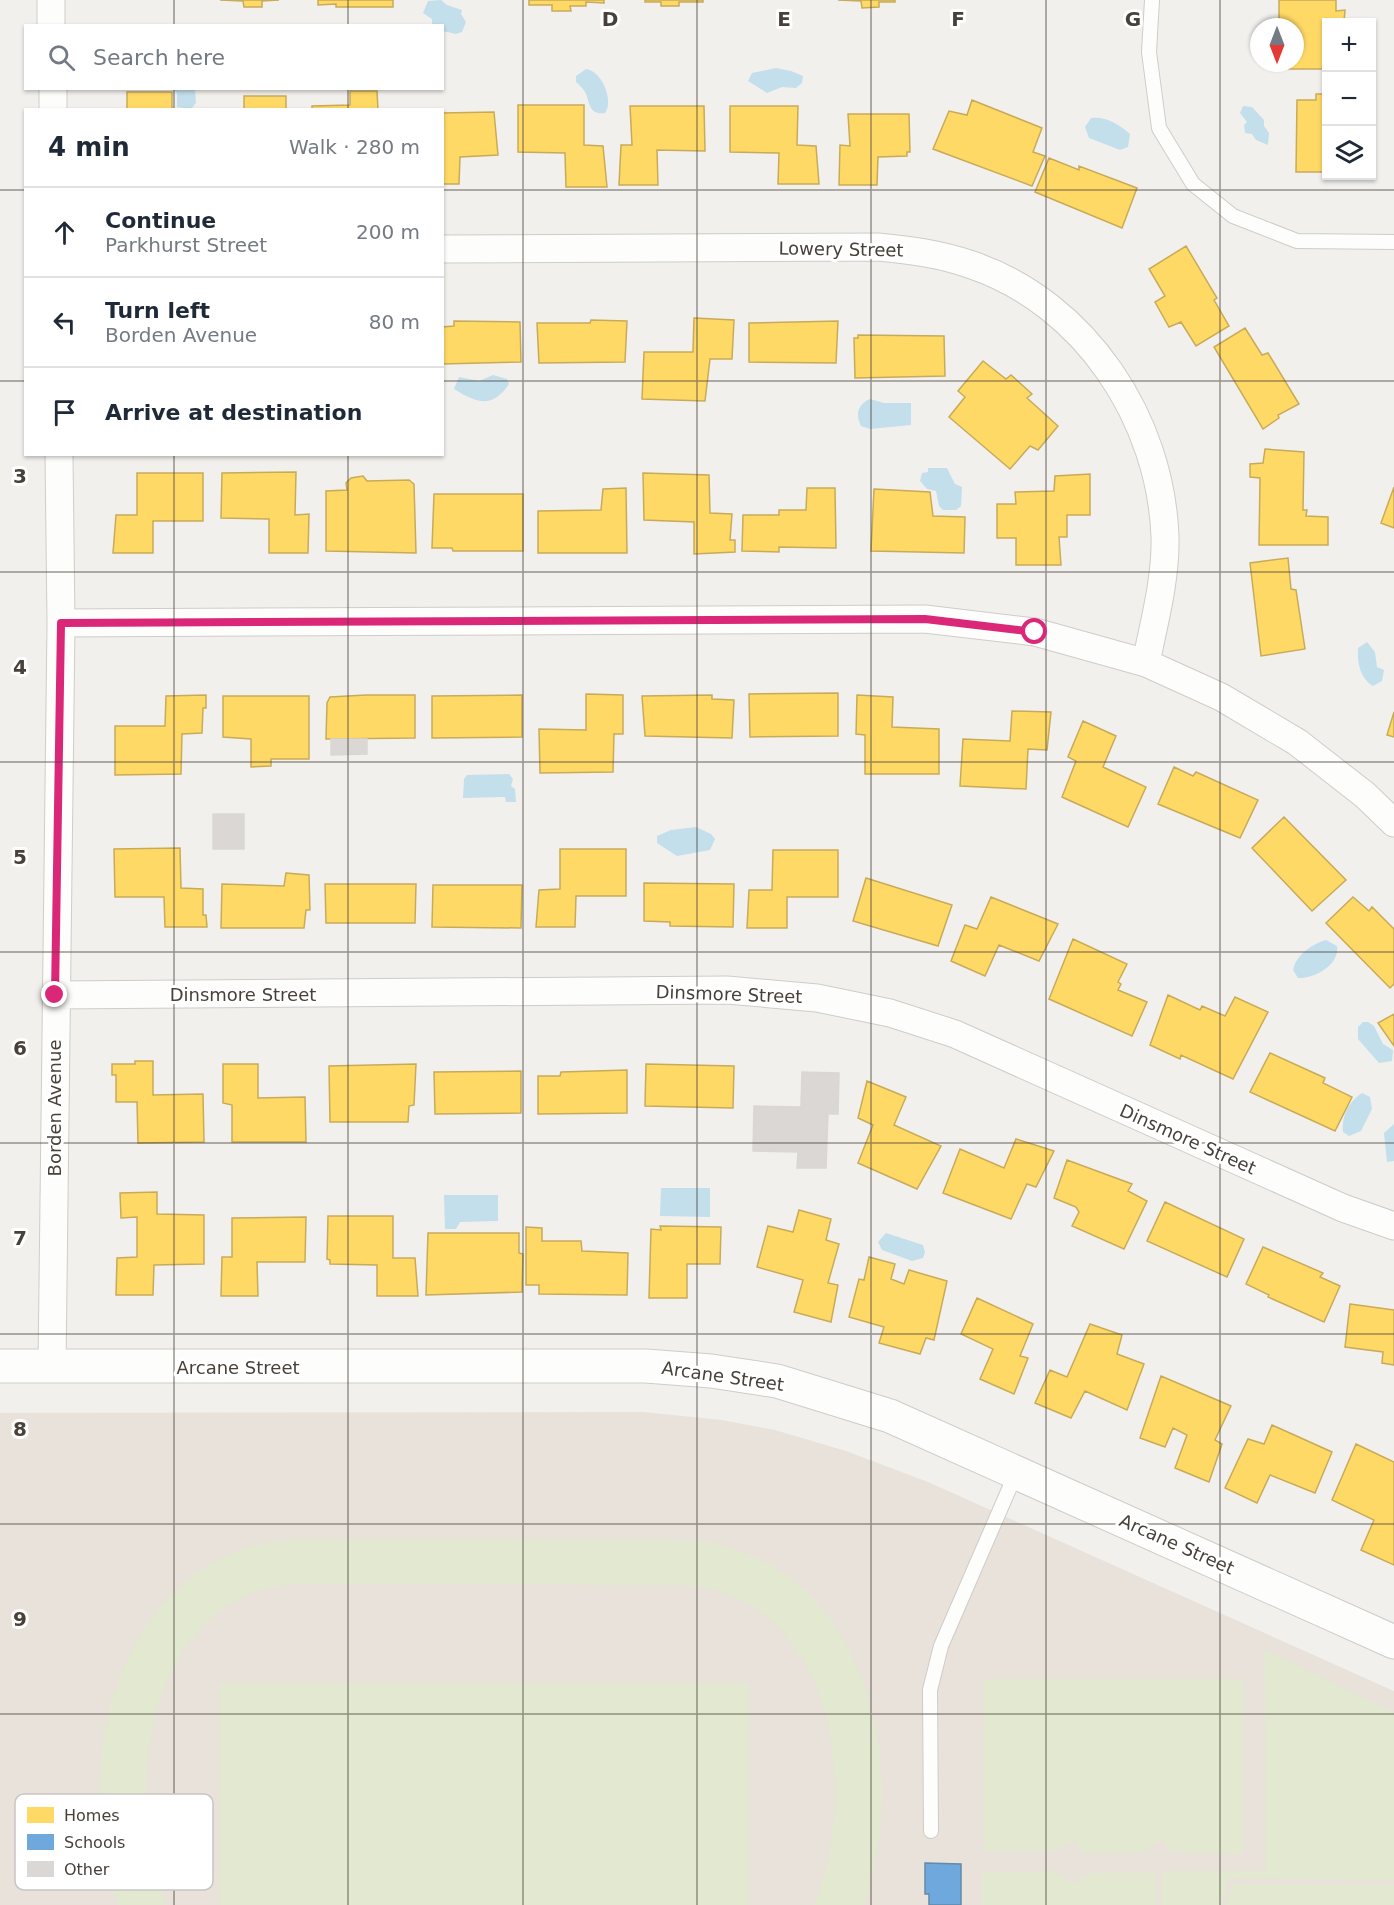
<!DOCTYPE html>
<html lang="en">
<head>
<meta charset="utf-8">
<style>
  body { margin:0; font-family:"DejaVu Sans",sans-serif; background:#f2f2f3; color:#1f2937 }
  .controls { position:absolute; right:18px; top:18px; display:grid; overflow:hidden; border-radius:0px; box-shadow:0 2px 4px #0004 }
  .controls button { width:54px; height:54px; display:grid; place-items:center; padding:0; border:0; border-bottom:2px solid #e0e1e3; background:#fff; color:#1f2937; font:30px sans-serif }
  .compass { position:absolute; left:1250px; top:18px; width:54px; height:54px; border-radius:50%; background:#fff; box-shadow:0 2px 4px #0004; rotate:180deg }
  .stop { position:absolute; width:18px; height:18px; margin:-14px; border:4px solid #db2777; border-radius:50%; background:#fff }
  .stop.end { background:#db2777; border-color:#fff; box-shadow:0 2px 6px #0008 }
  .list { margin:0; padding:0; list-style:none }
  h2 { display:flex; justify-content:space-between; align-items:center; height:78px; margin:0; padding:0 24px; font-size:26px }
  h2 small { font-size:20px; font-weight:400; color:#747a83 }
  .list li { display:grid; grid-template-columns:39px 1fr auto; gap:18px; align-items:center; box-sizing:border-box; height:90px; padding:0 24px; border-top:2px solid #e0e1e3 }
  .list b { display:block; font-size:22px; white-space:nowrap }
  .list p { margin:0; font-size:20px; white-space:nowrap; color:#747a83 }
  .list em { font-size:20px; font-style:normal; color:#747a83 }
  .icon { flex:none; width:33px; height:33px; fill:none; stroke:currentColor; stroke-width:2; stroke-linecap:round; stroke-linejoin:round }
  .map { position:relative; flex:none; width:1394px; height:1905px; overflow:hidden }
  .search { position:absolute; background:#fff; box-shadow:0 2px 4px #0004; left:24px; top:24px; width:420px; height:66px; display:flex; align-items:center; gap:15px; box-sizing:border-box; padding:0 21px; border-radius:0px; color:#747a83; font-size:22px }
  .panel { position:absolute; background:#fff; box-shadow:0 2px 4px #0004; left:24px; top:108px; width:420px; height:348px; border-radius:0px }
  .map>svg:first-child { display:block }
  .education { fill:#e8e2da }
  .green { fill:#e2e9d0 }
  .water { fill:#c3dfeb }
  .homes { fill:#ffd966; stroke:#c8ab59; stroke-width:1.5 }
  .schools { fill:#6fa8dc; stroke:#6389ab; stroke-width:1.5 }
  .building { fill:#dad7d4; stroke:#dad7d3; stroke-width:1.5 }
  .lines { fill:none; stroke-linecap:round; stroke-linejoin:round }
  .service-casing { stroke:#cfccc9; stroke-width:16 }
  .minor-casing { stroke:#cfccc9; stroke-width:29 }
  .tertiary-casing { stroke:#cfccc9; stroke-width:35 }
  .service { stroke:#fdfdfc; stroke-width:14 }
  .minor { stroke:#fdfdfc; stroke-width:27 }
  .tertiary { stroke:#fdfdfc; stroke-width:33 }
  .route { stroke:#db2777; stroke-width:8 }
  .grid { fill:none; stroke:#48413a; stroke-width:1.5; stroke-opacity:0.55 }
  .labels { text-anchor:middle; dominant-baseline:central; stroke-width:6; stroke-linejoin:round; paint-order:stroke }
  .street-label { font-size:18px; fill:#48413a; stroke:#fff }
  .key { fill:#fff; stroke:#c8c6c4; stroke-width:1.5 }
  .key-label { font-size:16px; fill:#48413a }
  .grid-label { font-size:20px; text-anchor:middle; font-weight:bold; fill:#48413a; stroke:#fff; stroke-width:6; stroke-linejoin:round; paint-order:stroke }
</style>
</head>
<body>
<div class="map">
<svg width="1394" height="1905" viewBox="0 0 1394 1905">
  <rect width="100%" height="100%" fill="#f2f0ed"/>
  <path class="education" d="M643 1412 722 1420 775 1430 846 1451 928 1482 1394 1691V1905H0V1413Z"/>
  <path class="green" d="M297 1539 695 1540C867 1563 911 1763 864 1905H814C861 1794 835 1596 685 1585L305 1584C149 1584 119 1792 167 1905H118C67 1764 120 1548 297 1539Z
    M1265 1649 1394 1713V1880L1228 1878 1222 1905H1162V1871H1266Z
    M984 1679H1244L1243 1854 1172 1852 1161 1839 1143 1852 1083 1853 1072 1840 1055 1851H984Z
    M219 1683H749V1905H219Z
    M1055 1871 1072 1884 1090 1873H1156V1905H982V1872Z
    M1232 1884 1394 1885V1905H1225Z"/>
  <path class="water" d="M441 0 447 5 462 10 461 14 466 22 462 32 456 34 443 31 442 26 432 25V19L423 13 428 1Z
    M776 68 791 71 803 76 802 83 796 88 782 87 767 93 748 81 752 73Z
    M586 69C602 71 614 100 605 113 590 115 590 105 586 94 584 89 580 86 576 82V76Z
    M173 89H195L196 103 191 109 177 107V93Z
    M1243 106 1252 107 1264 120V126L1269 133 1268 145 1256 140 1252 134 1245 133 1244 125 1247 122 1240 113Z
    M1091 118C1105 116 1119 124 1130 134L1128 147 1120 150 1089 138 1085 127Z
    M493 375 507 379 509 384C492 409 477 403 454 389L459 377 479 381Z
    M870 399 884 403H911V425L870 429 861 426C855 414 858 404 870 399Z
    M928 468H947L955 484 962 487 961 506 956 510H943L939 506 936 491 927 489 920 481 922 473 928 472Z
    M1367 642 1375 652 1377 667 1384 670 1382 681 1373 686C1360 678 1357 663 1358 648Z
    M509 774 513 779 511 786 515 789 516 802H506L505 797 463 798 464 779 467 775Z
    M696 827 711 834 715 839 710 850 677 856 657 843V836L671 830Z
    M1326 940 1337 946C1340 965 1314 979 1298 978L1293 970C1296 955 1312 944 1326 940Z
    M1363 1022H1368L1374 1026 1383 1044 1393 1050 1392 1061 1379 1063 1358 1039V1027Z
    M1362 1093 1370 1097 1372 1109 1361 1131 1349 1136 1343 1132C1341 1117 1349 1101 1362 1093Z
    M1394 1124V1161L1387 1162 1384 1133Z
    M661 1188H710V1217L660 1216Z
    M444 1195H498V1221L460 1222 456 1229H445Z
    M886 1233 923 1245 925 1252 923 1258 912 1261 882 1250 878 1242Z"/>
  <path class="homes" d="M220 0H279L262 1V7H244L243 1Z
    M318 0H393V7H336V4L318 5Z
    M529 0H604V3L586 2V6H570L571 11H552V5H529Z
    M645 0H703V2H679V6H661V2H645Z
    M838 0H895V2H879V7L862 8 861 1Z
    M1279 0H1336V11L1345 10 1344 22H1326V69H1278V63H1295V27H1279Z
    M350 91H377L378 110H312V106L350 105Z
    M127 92H172V110H127Z
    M1316 94H1326V172H1296L1297 100H1316Z
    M244 96H286V110H244Z
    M972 100 1042 128 1033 152 1045 156 1032 186 933 149 949 111 967 115Z
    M518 105H584V145L603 146 607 187H566L565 153 518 152Z
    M630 106H704L705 151 657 150 658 185H619L621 145H632Z
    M730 106H798L797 145 816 146 819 184H778L779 153 730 152Z
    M494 112 498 155 460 157 459 184H442V113Z
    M848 114H909L910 152H907V156L878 157 877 185H839L840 145 850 146Z
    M1049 158 1079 170V166L1137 188 1122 228 1035 192Z
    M1186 246 1217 298 1214 300 1229 326 1196 346 1181 322 1169 327 1155 302 1165 296 1149 269Z
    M694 318 734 320 732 359H710L705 401 642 399 644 352H693Z
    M591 320 627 321 625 362 539 363 537 323H590Z
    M454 321 520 322 521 362 442 364V327L454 326Z
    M838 321 836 363 749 362V323Z
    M1245 328 1262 355 1268 353 1299 404 1278 415 1279 418 1263 429 1214 347Z
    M858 335 944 336 945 376 855 378 854 338H858Z
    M983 361 1006 379 1011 375 1032 394 1027 398 1058 426 1038 450 1030 446 1010 469 949 417 965 397 958 391Z
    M1265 449 1304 452 1303 510H1307L1306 516 1328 517V545H1259L1260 478 1250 477V464L1263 463Z
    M296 472 295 515 309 514 308 553H269V519L221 518 222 473Z
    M137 473H203V521H153V553H113L116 515H137Z
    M643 473 709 475 710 513 732 514 730 540H735V552L694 554V522L644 520Z
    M1090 474V515H1067V537H1059L1061 565H1016V538H997V504H1016L1015 492 1054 491 1055 476Z
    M363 476 367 481 409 480 414 484 416 553 326 551V491L347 490 346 483 351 478Z
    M1394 487V528L1381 523Z
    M626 488 627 553H538V511L601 510 603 489Z
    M807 488H835L836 548 779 547V552L742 551 743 515H779V510H806Z
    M874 489 930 492 933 516 965 517 964 553 871 551Z
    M434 494H523V551H453L452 548H432Z
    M1288 558 1291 589 1296 590 1305 649 1261 656 1250 563Z
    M838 693V736L750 737 749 694Z
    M586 694 623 695V734H614L613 772 540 773 539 729 586 730Z
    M206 695V708H203L202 733 182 734 181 774 115 775V726H165L166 696Z
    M366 695H415V738L326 739 327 703 330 697Z
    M522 695V737L432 738V696Z
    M712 695V699L734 700 732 738 645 736 642 696Z
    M857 695 893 697 892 727 939 729V774H865V735L856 734Z
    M223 696H309V759H271V766L251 767V739L223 737Z
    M1012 711 1051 712 1047 750 1028 749 1026 789 960 786 963 739 1010 741Z
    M1394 712V737L1387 735Z
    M1083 721 1116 736 1103 767 1146 787 1128 827 1062 797 1076 761 1068 757Z
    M1174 767 1193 776 1196 772 1258 800 1240 838 1158 804Z
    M1284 817 1346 880 1312 911 1252 848Z
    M180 848 181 888 203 889V915H206L207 927H165L164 897H115L114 849Z
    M560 849H626V896H576L575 927H536L539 890 560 889Z
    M773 850H838V897H787V928H747L749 890H772Z
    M286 873 309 875 310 910H306L304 928H221L222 884 284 886Z
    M866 878 952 905 938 946 853 921Z
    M644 883 734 884 733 927 670 926V922L644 921Z
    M325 884H416L415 923H326Z
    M433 885H522L521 928 432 927Z
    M991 897 1058 924 1039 961 999 945 985 976 951 961 965 925 977 929Z
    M1353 897 1369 911 1372 907 1394 929V984L1390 988 1326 923Z
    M1073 939 1127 964 1118 982 1121 984 1118 990 1147 1002 1132 1036 1049 999Z
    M1168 995 1200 1010 1202 1006 1225 1016 1235 997 1268 1012 1233 1079 1181 1055 1180 1059 1150 1045Z
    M1394 1014V1046L1378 1023Z
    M1270 1053 1325 1078 1323 1083 1352 1097 1335 1131 1250 1092Z
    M135 1061H153V1095L203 1094 204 1142 138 1143 137 1102H116V1075H112V1064H135Z
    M223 1064H258V1098L305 1097 306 1142H232V1105L223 1103Z
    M416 1064 414 1105 409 1106 408 1122H330L329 1066Z
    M646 1064 734 1066 733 1108 645 1106Z
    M627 1070V1113L538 1114V1076H560L561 1072Z
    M521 1071V1113L435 1114 434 1072Z
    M867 1081 906 1097 894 1125 941 1146 917 1189 858 1163 873 1125 858 1118Z
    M1016 1139 1054 1151 1036 1187 1027 1184 1011 1219 943 1193 960 1149 1004 1168Z
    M1067 1160 1132 1184 1128 1191 1147 1201 1124 1249 1072 1226 1079 1212 1076 1207 1054 1198Z
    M157 1192V1214L204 1215V1264L154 1265 153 1295H116L117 1258 137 1257V1217L121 1218 120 1193Z
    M1165 1202 1244 1239 1227 1277 1147 1241Z
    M799 1210 831 1219 826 1240 839 1244 828 1283 838 1285 831 1322 794 1312 803 1280 757 1267 768 1226 793 1232Z
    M328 1216H393V1258H415L418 1296H377V1265L330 1264V1260L327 1259Z
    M306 1217 305 1262H257L258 1296H221L222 1257H232V1218Z
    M660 1226 721 1227 720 1264H687V1298H649L651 1229 661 1230Z
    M526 1227 542 1228V1241H581L582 1251 628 1253 627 1295 539 1294V1285H526Z
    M428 1233H519V1253L523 1254 522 1292 426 1295Z
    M1263 1247 1323 1273 1320 1277 1340 1286 1324 1322 1268 1297 1269 1295 1246 1284Z
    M869 1257 895 1264 891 1279 904 1284 909 1270 947 1281 934 1340 926 1338 920 1354 879 1343 884 1327 849 1317 859 1279 864 1280Z
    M977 1298 1033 1324 1020 1356 1028 1358 1014 1394 980 1379 993 1349 961 1334Z
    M1350 1304 1394 1310V1365L1382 1363 1383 1352 1345 1347Z
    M1090 1324 1122 1335 1117 1354 1144 1364 1127 1410 1085 1391 1071 1418 1035 1403 1050 1370 1067 1377Z
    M1161 1376 1231 1406 1215 1440 1222 1444 1209 1482 1175 1468 1187 1435 1173 1428 1165 1447 1140 1438Z
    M1272 1425 1332 1452 1315 1493 1270 1475 1257 1503 1225 1488 1248 1439 1264 1444Z
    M1356 1444 1394 1462V1565L1361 1550 1374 1520 1332 1500Z"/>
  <path class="schools" d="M925 1863 961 1864V1905H929V1894H925Z"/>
  <path class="building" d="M331 739H367V754L331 755Z
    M213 814H244V849H213Z
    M802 1072 839 1073 838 1114H828L826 1168H797L798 1152 753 1151 754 1106 801 1107Z"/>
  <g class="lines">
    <g class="service-casing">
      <path id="service" d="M1152 0 1149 52 1159 128 1193 184 1233 216 1297 241 1394 242
        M931 1831 930 1690 941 1646 1016 1473"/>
    </g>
    <g class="minor-casing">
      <path id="minor" d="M51 0V26
        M53 88V110
        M442 249 878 247C910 250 941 254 972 265 1086 304 1161 420 1165 537 1166 580 1154 622 1146 663
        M61 623 925 619 1035 632 1146 663 1221 697 1297 742 1365 795 1394 823
        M55 995 727 990 817 998 890 1013 955 1034 1343 1208 1394 1226
        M52 1366 61 623 59 454"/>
    </g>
    <g class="tertiary-casing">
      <path id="tertiary" d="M0 1366H646L711 1371 777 1381 890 1416 1394 1642"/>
    </g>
    <use href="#service" class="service"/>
    <use href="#minor" class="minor"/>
    <use href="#tertiary" class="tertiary"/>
  </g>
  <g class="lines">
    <path class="route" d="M55 995 61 623 925 619 1035 632"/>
  </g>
  <path class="grid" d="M174 0V26M348 0V26M523 0V1905M697 0V1905M871 0V1905M1046 0V1905M1220 0V1905M174 88V110M348 88V110M0 190H26M442 190H1394M0 381H26M442 381H1394M174 454V1905M348 454V1905M0 572H1394M0 762H1394M0 952H1394M0 1143H1394M0 1334H1394M0 1524H1394M0 1714H1394"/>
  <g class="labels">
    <g class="street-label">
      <text transform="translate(841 249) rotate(1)">Lowery Street</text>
      <text x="243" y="994">Dinsmore Street</text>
      <text transform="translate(729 994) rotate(2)">Dinsmore Street</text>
      <text transform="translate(54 1108) rotate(-90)">Borden Avenue</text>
      <text transform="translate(1188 1139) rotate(24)">Dinsmore Street</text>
      <text x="238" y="1367">Arcane Street</text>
      <text transform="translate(723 1376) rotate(8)">Arcane Street</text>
      <text transform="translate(1177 1544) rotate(24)">Arcane Street</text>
    </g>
  </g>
  <rect x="15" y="1794" width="198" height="96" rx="9" class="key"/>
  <rect x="27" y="1807" width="27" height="16" fill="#ffd966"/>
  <rect x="27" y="1834" width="27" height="16" fill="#6fa8dc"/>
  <rect x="27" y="1861" width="27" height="16" fill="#dad7d4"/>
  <g class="key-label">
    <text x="64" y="1821">Homes</text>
    <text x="64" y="1848">Schools</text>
    <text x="64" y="1875">Other</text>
  </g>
  <g class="grid-label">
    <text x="610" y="26">D</text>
    <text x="784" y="26">E</text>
    <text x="958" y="26">F</text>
    <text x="1133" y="26">G</text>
    <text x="20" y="483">3</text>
    <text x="20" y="674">4</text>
    <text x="20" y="864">5</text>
    <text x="20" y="1055">6</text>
    <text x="20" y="1245">7</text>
    <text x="20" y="1436">8</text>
    <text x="20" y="1626">9</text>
  </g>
</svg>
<div class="controls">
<button>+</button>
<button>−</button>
<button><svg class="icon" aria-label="layers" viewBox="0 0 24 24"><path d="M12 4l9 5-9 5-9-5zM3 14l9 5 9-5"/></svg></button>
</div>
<svg class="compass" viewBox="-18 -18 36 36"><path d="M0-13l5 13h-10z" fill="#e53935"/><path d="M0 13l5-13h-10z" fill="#747a83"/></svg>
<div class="stop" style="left:1035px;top:632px"></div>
<div class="stop end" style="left:55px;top:995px"></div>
<div class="search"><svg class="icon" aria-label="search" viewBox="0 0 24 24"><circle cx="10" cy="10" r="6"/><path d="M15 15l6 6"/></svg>Search here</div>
<section class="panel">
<h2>4 min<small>Walk · 280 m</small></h2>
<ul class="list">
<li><svg class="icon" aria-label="ahead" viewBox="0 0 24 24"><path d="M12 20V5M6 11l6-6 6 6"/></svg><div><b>Continue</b><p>Parkhurst Street</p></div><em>200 m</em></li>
<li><svg class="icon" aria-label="left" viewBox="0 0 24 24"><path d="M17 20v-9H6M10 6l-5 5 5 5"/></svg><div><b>Turn left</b><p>Borden Avenue</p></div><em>80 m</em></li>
<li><svg class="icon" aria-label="arrive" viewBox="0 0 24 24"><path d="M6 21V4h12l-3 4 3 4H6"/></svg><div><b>Arrive at destination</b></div></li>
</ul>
</section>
</div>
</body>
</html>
